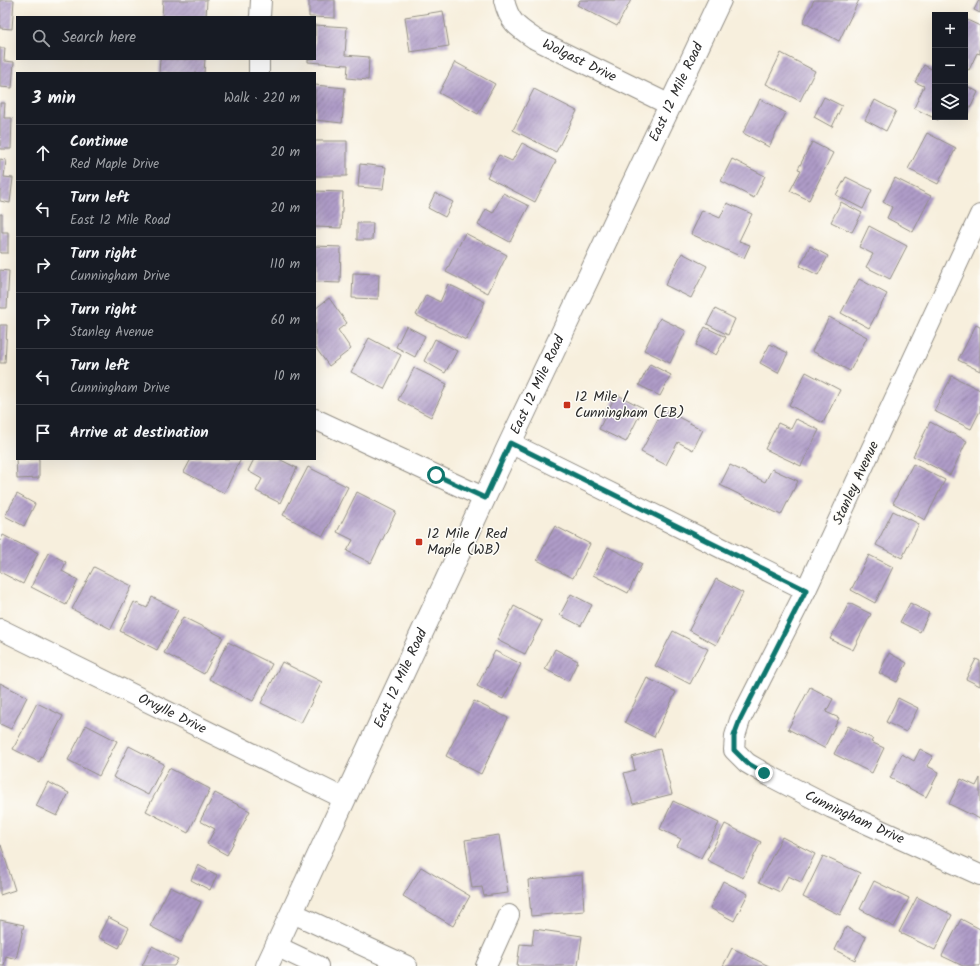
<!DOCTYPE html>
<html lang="en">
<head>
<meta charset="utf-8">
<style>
  body { margin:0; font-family:Kalam,sans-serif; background:#242831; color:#f1f3f6 }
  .controls { position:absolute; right:12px; top:12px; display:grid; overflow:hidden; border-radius:0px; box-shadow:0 4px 16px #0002 }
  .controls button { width:36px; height:36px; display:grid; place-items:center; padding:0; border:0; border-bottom:1px solid #363941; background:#171b24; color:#f1f3f6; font:20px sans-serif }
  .stop { position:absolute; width:12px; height:12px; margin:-9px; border:3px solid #0f766e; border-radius:50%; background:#fff }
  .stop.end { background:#0f766e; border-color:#fff; box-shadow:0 1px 4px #0008 }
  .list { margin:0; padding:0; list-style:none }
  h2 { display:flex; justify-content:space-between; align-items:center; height:52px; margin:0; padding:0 16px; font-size:17px }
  h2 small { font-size:13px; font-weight:400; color:#9ea1a6 }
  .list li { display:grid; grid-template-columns:26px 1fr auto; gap:12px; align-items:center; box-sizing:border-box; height:56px; padding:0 16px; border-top:1px solid #363941 }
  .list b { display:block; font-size:15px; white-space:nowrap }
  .list p { margin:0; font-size:13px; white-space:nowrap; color:#9ea1a6 }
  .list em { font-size:13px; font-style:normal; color:#9ea1a6 }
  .icon { flex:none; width:22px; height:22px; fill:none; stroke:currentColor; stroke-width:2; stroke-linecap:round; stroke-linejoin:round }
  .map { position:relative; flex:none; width:980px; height:966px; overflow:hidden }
  .search { position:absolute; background:#171b24; box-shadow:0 4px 16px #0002; left:16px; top:16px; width:300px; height:44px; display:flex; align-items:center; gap:10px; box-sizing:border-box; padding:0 14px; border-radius:0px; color:#9ea1a6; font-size:15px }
  .panel { position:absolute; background:#171b24; box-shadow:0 4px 16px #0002; left:16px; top:72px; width:300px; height:388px; border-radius:0px }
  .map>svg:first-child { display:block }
  .building { fill:url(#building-hatch) }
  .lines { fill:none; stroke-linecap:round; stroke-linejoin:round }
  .minor-casing { stroke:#918d84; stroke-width:22 }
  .secondary-casing { stroke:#918d84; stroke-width:24 }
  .minor { stroke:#fff; stroke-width:20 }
  .secondary { stroke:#fff; stroke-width:22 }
  .route { stroke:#0f766e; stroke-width:5 }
  .poi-dot { fill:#c8321e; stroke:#fdfcf7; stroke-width:1.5 }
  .labels { text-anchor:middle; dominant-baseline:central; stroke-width:3; stroke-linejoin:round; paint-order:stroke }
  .street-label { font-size:14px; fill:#2b2b2b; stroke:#fdfcf7 }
  .poi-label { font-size:14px; fill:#2b2b2b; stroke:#fdfcf7; text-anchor:start }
</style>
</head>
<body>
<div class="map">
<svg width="980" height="966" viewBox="0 0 980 966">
  <defs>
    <pattern id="building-hatch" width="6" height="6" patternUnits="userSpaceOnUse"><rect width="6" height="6" fill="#ae9bc7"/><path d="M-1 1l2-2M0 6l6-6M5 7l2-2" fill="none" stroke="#8e7fa2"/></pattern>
  </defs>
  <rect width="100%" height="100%" fill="#fdfcf7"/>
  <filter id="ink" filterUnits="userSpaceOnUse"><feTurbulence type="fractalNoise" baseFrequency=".025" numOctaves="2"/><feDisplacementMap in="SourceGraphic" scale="8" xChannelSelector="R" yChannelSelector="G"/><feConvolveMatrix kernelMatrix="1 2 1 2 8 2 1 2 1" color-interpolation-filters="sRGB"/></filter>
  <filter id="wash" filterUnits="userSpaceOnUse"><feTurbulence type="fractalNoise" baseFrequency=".012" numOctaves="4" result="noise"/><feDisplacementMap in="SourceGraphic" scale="16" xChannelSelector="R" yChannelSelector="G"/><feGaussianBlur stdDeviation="0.9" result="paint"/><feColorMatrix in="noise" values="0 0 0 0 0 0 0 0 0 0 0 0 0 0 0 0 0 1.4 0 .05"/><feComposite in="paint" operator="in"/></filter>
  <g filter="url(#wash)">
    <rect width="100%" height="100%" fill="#f7efdd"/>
    <g id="blocks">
      <path class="building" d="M0 0H14L12 29 0 28Z
        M163 0H207L206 17H162Z
        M309 0H335V18L309 17Z
        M580 0H631L617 26 577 5Z
        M814 0H859L839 41 803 22Z
        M979 0H980V13L974 10Z
        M443 11 449 46 410 52 405 17Z
        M965 19 980 26V54L977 53 969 70 965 68Z
        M315 25 347 27 345 55 369 57 368 80 347 78 348 65 308 62V59H315Z
        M0 48H5L4 61 14 62 12 88 0 87Z
        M781 53 815 71 800 101 766 84Z
        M160 59H205L204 73H159Z
        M455 62 495 84 478 114 439 93Z
        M924 65 935 71V117H940L938 120 914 108 924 86 915 82Z
        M315 85 345 88 342 123 315 120Z
        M965 85 978 92 967 115 965 114Z
        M534 89 577 111 556 152 513 130Z
        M824 97 842 106 832 127 814 117Z
        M760 99 786 113 769 147 743 133Z
        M875 100 896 111 886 131 865 120Z
        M0 103H5L4 118H12L11 149H0Z
        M927 133 956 148 938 184 908 169Z
        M315 141H347V176H315Z
        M812 142 833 153 809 200 790 191 801 170 798 169Z
        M522 143 556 161 535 202 487 177 499 155 512 161Z
        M0 159 6 160 4 177 13 178 10 203 0 201Z
        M732 159 765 176 754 198 721 181Z
        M360 164 386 167 383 189 358 187Z
        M846 177 872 190 863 209 836 195Z
        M895 178 931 196 913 232 887 218 892 207 883 202Z
        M315 191 343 192 341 228 315 227Z
        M435 193 453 202 445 217 428 208Z
        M503 193 529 206 510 242 478 225 486 209 493 213Z
        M841 202 862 213 852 232 831 222Z
        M727 203 752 214 739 241 750 245 744 258 691 234 702 210 720 218Z
        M0 214H2V232H8V253H0Z
        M357 223H373L372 240H357Z
        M869 226 907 246 890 279 866 267 873 254 859 247Z
        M465 233 507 255 488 293 446 272Z
        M315 246 341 247 340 283 315 282Z
        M810 246 828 256 818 275 800 266Z
        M682 253 707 266 691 298 665 285Z
        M0 270 9 271 7 308H0Z
        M353 273 379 274 378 299 352 298Z
        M859 279 887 294 869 328 841 313Z
        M448 284 485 302 466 340 416 315 426 295 440 302Z
        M329 298 347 323 338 330 351 349 329 366 315 347V309Z
        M715 309 735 319 728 335 707 324Z
        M829 317 867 337 850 371 812 351Z
        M660 318 686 331 670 363 644 350Z
        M0 325H7L5 363H0Z
        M976 325 980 327V371L958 360Z
        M406 326 425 336 415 357 396 347Z
        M705 327 726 337 716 355 696 345Z
        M369 338 401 355 384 389 351 372Z
        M435 339 457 351 445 373 424 361Z
        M770 344 788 353 778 373 760 363Z
        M650 364 671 375 660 396 639 385Z
        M414 368 447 384 431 417 398 400Z
        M806 372 840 390 823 423 789 405Z
        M952 376 980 390V411L971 429 934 411Z
        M616 394 643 408 626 442 599 429Z
        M663 409 703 430 693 450 678 442 666 465 641 452Z
        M796 419 819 430 801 466 765 449 778 423 791 429Z
        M930 422 967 441 950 475 913 456Z
        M16 459H39V478L17 479Z
        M191 459H241L224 493 184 472Z
        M254 459H279L297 468 280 503 256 491 262 479 248 471Z
        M913 464 945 480 925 520 893 503Z
        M730 465 765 482 772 469 798 481 781 515 720 485Z
        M308 467 348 487 323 536 283 515Z
        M357 492 396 512 371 563 347 551 353 540 337 532Z
        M17 494 35 504 24 526 5 516Z
        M893 511 919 524 902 558 876 545Z
        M555 526 590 544 573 578 537 560Z
        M3 535 38 553 23 584 0 572V542Z
        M608 547 642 564 628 593 593 575Z
        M48 553 66 562 62 571 78 580 66 605 31 587Z
        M869 555 893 567 875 603 851 590Z
        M94 567 132 586 111 629 72 609Z
        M716 579 743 593 716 645 689 630Z
        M571 594 592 605 581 626 560 615Z
        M152 597 178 610 157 650 120 631 134 602 147 608Z
        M849 603 871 614 853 650 830 639Z
        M910 603 929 613 920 632 900 622Z
        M514 606 542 621 525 654 497 640Z
        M183 617 223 637 204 674 164 653Z
        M673 631 708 649 690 684 655 666Z
        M228 642 272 664 253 701 209 679Z
        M555 649 578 661 568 681 545 669Z
        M495 651 521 664 503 699 477 686Z
        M889 653 907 663 897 682 879 673Z
        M976 659 980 661V686L966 679Z
        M282 662 322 682 301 723 261 703Z
        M647 678 676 692 654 737 625 722Z
        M0 683 27 697 11 729 0 724Z
        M810 687 833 699 826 712 839 718 824 748 788 729Z
        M898 698 918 708 906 732 886 722Z
        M474 701 508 718 481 774 446 756Z
        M37 703 63 716 39 762 13 749Z
        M86 725 117 741 99 776 68 760Z
        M848 726 873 739 871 742 884 748 872 773 834 754Z
        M129 746 164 764 148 795 113 777Z
        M660 749 672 794 633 804 624 773 635 770 632 757Z
        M920 749 933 756 927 766 939 772 926 797 890 778 902 754 914 761Z
        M169 768 210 789 188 833 146 811Z
        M980 778V819L949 804 961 779 976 786Z
        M48 782 69 793 57 816 36 806Z
        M215 793 250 811 227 855 207 844 215 829 200 821Z
        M673 801 719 823 701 858 677 846 681 839 660 829Z
        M725 824 761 842 743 878 707 860Z
        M499 835 508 893 484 896 482 887 472 888 465 840Z
        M782 837 815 854 801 882 788 876 780 892 759 882Z
        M0 845H1L15 890 0 895Z
        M823 856 860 873 840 915 803 897Z
        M198 865 217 875 210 890 191 880Z
        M421 867 470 896 453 926 403 896Z
        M582 875 584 911 531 916 528 880Z
        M723 881 748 894 734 921 710 908Z
        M874 881 909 898 894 927 860 909Z
        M170 887 201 902 181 942 150 926Z
        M917 897 952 915 935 950 899 932Z
        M108 917 129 928 119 948 98 937Z
        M961 919 980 929V966H963L942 956Z
        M0 920 24 925 16 959 6 956 4 966H0Z
        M846 927 866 937 855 960 835 950Z
        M534 929 582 936 578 966H517L520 944 532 945Z
        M152 946 178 959 174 966H142Z
        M732 948 769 966H723Z"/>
    </g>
  </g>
  <g filter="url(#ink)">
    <use href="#blocks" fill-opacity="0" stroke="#918d84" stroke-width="1"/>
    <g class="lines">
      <g class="minor-casing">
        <g id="minor">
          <path id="s1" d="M504 0C509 22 517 27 535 39L670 105"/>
          <path d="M260 17 261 0"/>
          <path d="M259 73V59"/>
          <path id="s2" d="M980 215 806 590 740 720 735 736 734 750 747 763 764 773 832 808 980 875"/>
          <path d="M315 419 485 498"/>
          <path d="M510 443 806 590"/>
          <path id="s3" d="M0 629 345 799"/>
          <path d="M293 913 407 966"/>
          <path d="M276 946 318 966"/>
          <path d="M486 966 509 915"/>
        </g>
      </g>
      <g class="secondary-casing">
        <g id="secondary">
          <path id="s4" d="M267 966 510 443 720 0"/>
        </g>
      </g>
      <use href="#minor" class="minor"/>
      <use href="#secondary" class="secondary"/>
    </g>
  </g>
  <g class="lines" filter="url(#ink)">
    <path class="route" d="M436 475 485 498 510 443 806 590 740 720 734 736V750L747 763 764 773"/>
  </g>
  <g class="poi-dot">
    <rect x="563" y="401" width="8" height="8" rx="2"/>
    <rect x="415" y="538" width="8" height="8" rx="2"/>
  </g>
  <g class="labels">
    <g class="street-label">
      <text stroke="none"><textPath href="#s1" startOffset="101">Wolgast Drive</textPath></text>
      <text stroke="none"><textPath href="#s4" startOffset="965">East 12 Mile Road</textPath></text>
      <text stroke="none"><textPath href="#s4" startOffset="641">East 12 Mile Road</textPath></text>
      <text transform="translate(856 483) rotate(-65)">Stanley Avenue</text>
      <text stroke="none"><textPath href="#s4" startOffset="317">East 12 Mile Road</textPath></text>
      <text stroke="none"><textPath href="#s3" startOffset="192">Orvylle Drive</textPath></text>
      <text stroke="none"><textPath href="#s2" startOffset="729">Cunningham Drive</textPath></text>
    </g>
    <g class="poi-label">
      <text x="575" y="397">12 Mile /<tspan x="575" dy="16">Cunningham (EB)</tspan></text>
      <text x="427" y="534">12 Mile / Red<tspan x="427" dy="16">Maple (WB)</tspan></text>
    </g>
  </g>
</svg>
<div class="controls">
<button>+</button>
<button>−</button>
<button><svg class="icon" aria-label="layers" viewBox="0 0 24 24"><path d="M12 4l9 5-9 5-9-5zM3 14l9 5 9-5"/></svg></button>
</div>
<div class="stop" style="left:436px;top:475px"></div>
<div class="stop end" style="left:764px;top:773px"></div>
<div class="search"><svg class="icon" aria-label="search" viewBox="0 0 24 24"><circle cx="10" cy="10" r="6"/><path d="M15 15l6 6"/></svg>Search here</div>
<section class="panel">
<h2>3 min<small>Walk · 220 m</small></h2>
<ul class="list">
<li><svg class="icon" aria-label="ahead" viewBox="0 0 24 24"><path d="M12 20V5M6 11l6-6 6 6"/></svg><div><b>Continue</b><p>Red Maple Drive</p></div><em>20 m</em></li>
<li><svg class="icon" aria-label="left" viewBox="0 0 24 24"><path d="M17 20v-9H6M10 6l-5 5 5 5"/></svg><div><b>Turn left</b><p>East 12 Mile Road</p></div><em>20 m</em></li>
<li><svg class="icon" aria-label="right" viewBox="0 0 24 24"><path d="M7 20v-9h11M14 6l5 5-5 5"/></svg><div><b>Turn right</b><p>Cunningham Drive</p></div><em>110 m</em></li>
<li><svg class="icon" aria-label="right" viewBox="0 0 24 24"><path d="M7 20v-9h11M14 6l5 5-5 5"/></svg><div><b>Turn right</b><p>Stanley Avenue</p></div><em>60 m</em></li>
<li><svg class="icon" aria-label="left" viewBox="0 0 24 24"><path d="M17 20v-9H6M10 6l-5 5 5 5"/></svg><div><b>Turn left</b><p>Cunningham Drive</p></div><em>10 m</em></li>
<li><svg class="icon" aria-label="arrive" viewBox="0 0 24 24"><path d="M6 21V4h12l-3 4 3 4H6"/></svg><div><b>Arrive at destination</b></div></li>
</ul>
</section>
</div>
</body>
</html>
